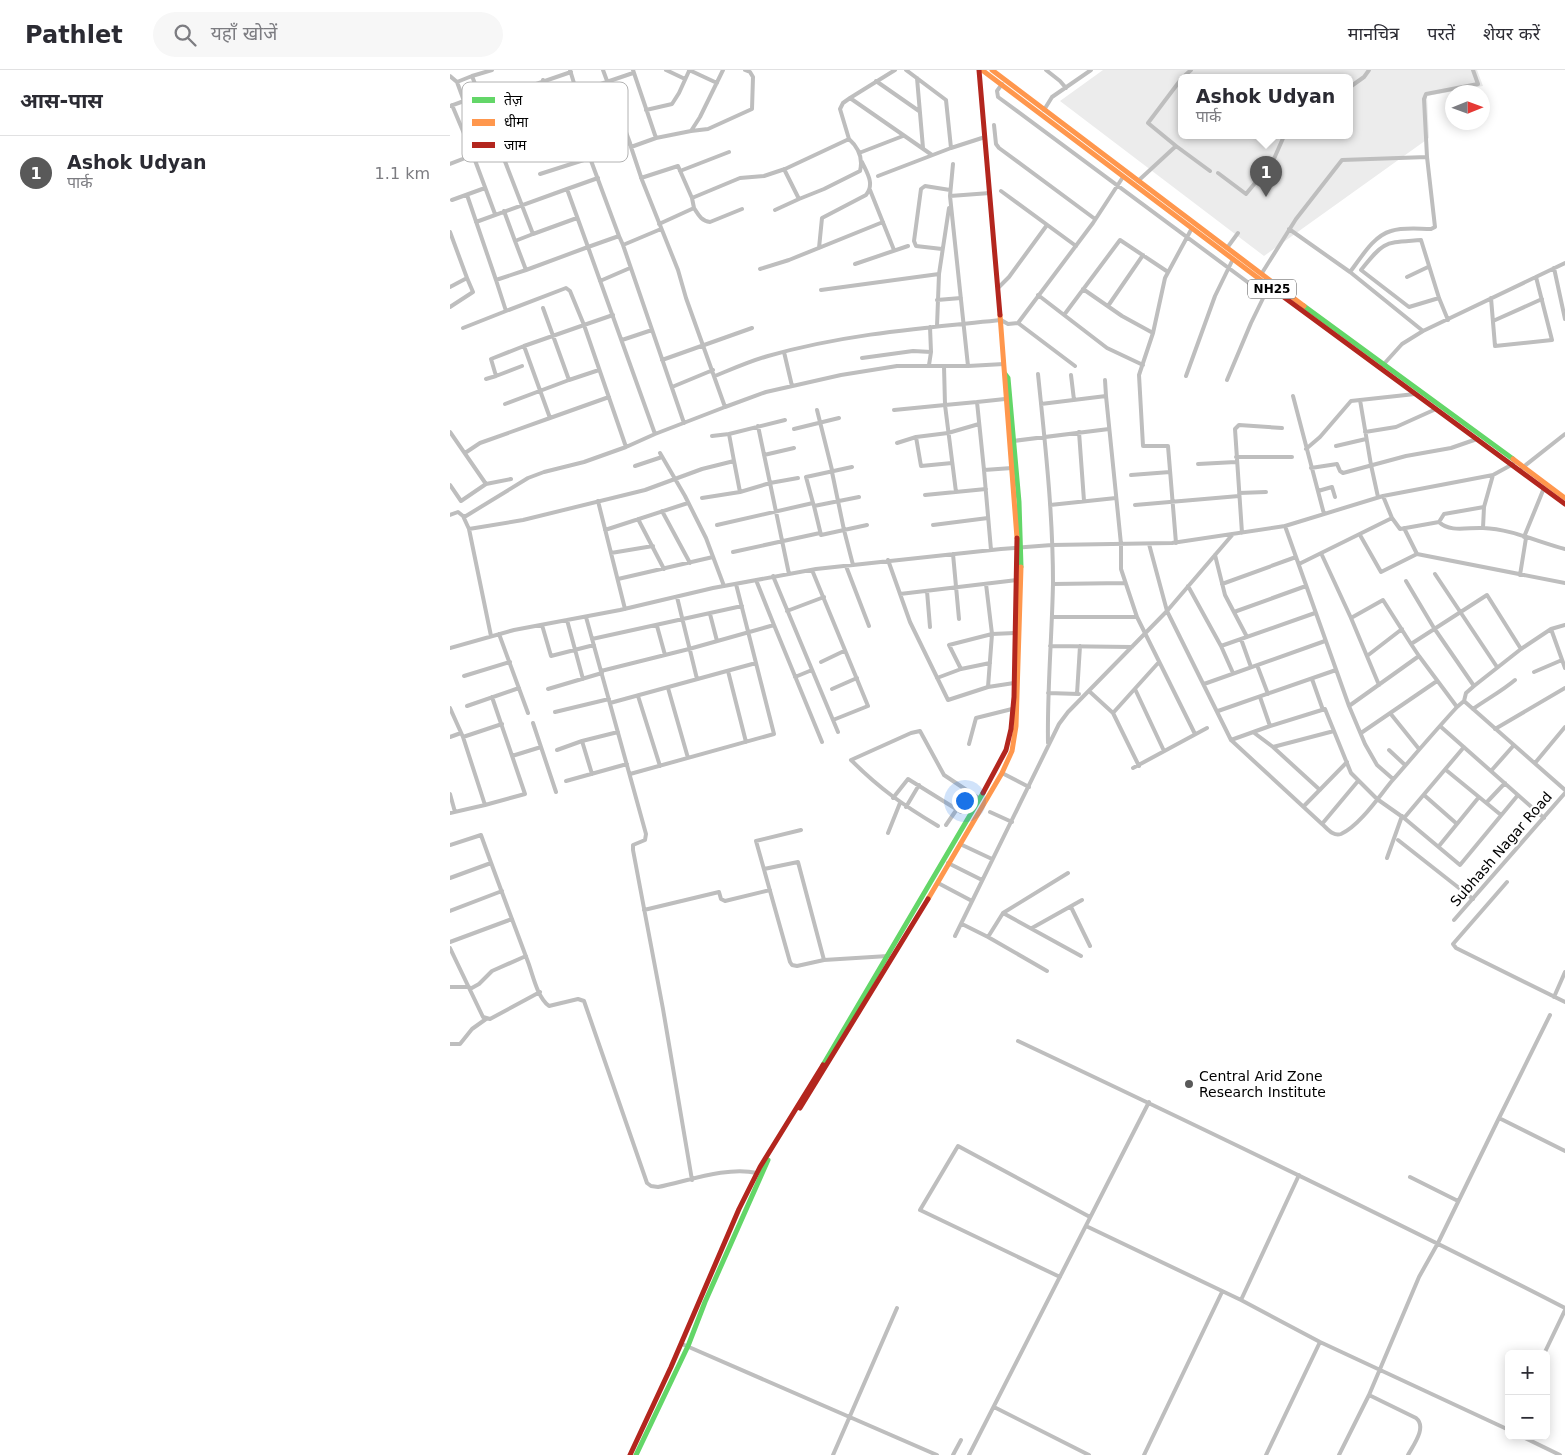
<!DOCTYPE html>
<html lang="hi">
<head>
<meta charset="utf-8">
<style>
  body { margin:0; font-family:"DejaVu Sans","Noto Sans Devanagari",sans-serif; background:#f7f7f7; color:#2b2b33 }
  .controls { position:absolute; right:15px; bottom:15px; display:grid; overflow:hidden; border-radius:8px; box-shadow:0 2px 12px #0003 }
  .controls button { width:45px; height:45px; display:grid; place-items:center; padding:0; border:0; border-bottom:1px solid #e1e1e2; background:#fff; color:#2b2b33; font:25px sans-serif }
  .compass { position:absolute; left:995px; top:15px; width:45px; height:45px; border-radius:50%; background:#fff; box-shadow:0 2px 12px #0003; rotate:89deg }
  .you { position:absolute; left:514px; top:730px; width:18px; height:18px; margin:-12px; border:4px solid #fff; border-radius:50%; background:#1a73e8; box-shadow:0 0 0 8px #1a73e833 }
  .badge { display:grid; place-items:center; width:32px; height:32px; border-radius:50%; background:#595959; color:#fff; font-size:16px; font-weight:700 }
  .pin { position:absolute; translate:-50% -41px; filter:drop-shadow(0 1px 2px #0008) }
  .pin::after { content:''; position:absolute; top:26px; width:18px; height:15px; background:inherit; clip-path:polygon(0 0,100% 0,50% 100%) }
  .popup { position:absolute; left:728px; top:4px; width:175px; height:65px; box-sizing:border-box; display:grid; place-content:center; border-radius:8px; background:#fff; filter:drop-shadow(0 1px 4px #0005); font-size:16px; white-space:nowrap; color:#7c7c81 }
  .popup b { font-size:19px; color:#2b2b33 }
  .popup::after { content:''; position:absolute; left:50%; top:100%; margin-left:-10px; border:10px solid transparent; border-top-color:#fff }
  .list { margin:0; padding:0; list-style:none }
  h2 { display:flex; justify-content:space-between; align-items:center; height:65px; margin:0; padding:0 20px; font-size:21px }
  h2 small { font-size:16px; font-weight:400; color:#7c7c81 }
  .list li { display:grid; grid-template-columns:32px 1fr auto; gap:15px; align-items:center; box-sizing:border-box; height:75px; padding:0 20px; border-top:1px solid #e1e1e2 }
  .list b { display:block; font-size:19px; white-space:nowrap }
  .list p { margin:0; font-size:16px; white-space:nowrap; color:#7c7c81 }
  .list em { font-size:16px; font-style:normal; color:#7c7c81 }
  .icon { flex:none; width:28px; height:28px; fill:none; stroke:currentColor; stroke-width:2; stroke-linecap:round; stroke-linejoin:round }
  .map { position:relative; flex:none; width:1115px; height:1385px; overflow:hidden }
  header { display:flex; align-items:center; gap:30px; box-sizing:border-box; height:70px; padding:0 25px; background:#fff; border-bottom:1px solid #e1e1e2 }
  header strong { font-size:24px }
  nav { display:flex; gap:28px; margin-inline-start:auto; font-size:18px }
  .search { width:350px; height:45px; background:#f7f7f7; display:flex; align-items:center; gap:12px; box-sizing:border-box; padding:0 18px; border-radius:28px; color:#7c7c81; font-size:19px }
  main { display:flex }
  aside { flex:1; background:#fff }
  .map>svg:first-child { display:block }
  .green { fill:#ececec; fill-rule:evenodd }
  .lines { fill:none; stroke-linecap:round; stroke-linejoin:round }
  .street { stroke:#bebebe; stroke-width:4 }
  .fast { stroke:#63d668; stroke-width:5 }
  .slow { stroke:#ff974d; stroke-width:5 }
  .jam { stroke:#b3261e; stroke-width:5 }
  .poi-dot { fill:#595959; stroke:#fff; stroke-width:2 }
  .labels { text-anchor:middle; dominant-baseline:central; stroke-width:4.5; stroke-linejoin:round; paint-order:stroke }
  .shield { fill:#fff; stroke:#4c4c4c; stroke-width:1 }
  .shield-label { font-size:12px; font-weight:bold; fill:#000 }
  .street-label { font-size:14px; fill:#000; stroke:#fff }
  .poi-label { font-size:14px; fill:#000; stroke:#fff; text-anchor:start }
  .key { fill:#fff; stroke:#b2b2b2; stroke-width:1 }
  .key-label { font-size:14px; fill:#000 }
</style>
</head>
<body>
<header>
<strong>Pathlet</strong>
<div class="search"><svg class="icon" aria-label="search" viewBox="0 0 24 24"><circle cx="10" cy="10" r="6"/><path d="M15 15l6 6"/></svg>यहाँ खोजें</div>
<nav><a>मानचित्र</a><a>परतें</a><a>शेयर करें</a></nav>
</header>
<main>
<aside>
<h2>आस-पास<small></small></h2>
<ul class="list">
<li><span class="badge">1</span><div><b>Ashok Udyan</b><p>पार्क</p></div><em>1.1 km</em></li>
</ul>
</aside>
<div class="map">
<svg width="1115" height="1385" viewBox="0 0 1115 1385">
  <rect width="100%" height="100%" fill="#fff"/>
  <path class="green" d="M653 0H1027L1033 16 977 26 979 68 814 186 610 31ZM732 8H900V66H732Z"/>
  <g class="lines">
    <path class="street" d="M120 0 127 23 153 83
      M153 0 180 73
      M183 0 206 68 181 77 192 110 228 200 236 228 275 337 205 364 138 177 169 166 173 175 211 159
      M216 0 235 9
      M239 0 267 13
      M445 0 400 28 482 85
      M456 0 496 30 501 78
      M596 0 610 11 616 18
      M0 6 7 12 14 31 0 36
      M22 6 42 0
      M467 8 473 78
      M93 10 105 46
      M426 11 469 41
      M7 12 22 6 83 164 127 148
      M552 14 547 21 548 27 815 225
      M900 17 914 7 919 0
      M139 18 183 3
      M48 27 121 2
      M2 35 23 85
      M196 40 222 34 229 23 239 1
      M594 40 602 27 641 0
      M82 53 133 37
      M544 55 546 74 549 78 645 149
      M60 60 82 53 69 19
      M241 61 258 59 302 39 303 7 300 2 295 0
      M206 68 241 61 250 47 273 0
      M399 69 390 39 393 33 400 28
      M726 76 760 101
      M409 83 453 66
      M72 84 143 60
      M0 94 23 85 45 144
      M503 94 500 126 518 296 554 294
      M230 101 279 82
      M768 103 796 124 823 91 834 66
      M90 104 140 88
      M428 106 501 78 535 67
      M191 108 228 96 242 128
      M688 111 726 76 698 53 732 8 741 0
      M117 119 148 108
      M420 120 444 180
      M551 121 626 176
      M17 125 46 210
      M500 126 540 123
      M2 130 35 118
      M244 138C248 144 251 151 260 152L292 139
      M325 140 349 129
      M54 141 65 171
      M26 152 117 119 138 177 76 200 65 171 83 164
      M209 154 244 138 242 128 290 108 314 106 335 99 399 69C409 78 413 89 410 101L374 119 349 129 334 99
      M839 159 900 202 973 261
      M0 162 17 208 0 217
      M169 166 140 88 180 73 181 77
      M173 175 234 353
      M369 178 372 148 416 125C425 114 417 103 412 92
      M777 178 788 163
      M492 179 466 176 464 171 471 119 475 116 500 120
      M405 194 458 176
      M1104 198 1115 249
      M310 199 339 190 433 152
      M76 200 46 210 56 241 116 218 120 221 134 255 163 245
      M900 202C911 188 923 166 941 161 954 157 968 159 981 159L985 157 977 87
      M812 203 846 149 892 90 977 87 974 29 976 24 1028 14 1023 0
      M957 207 978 197
      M150 211 180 198
      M549 217 559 207 597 155
      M633 219 672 246 703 263
      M371 220 489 204
      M588 225 657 278 693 295
      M989 228 959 237 911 200C935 170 934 173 971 170L989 228 998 250
      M1041 228 1045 276 1102 270 1086 207
      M487 230 511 228
      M658 236 693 185
      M0 237 23 222 17 208
      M93 238 119 310 149 300
      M614 245 670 170 718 202
      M1043 251 1092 229
      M487 256 489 204 499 138
      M13 258 56 241
      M172 270 202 260
      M334 282 342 316
      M412 288 463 281 481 282
      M212 290 302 258
      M479 295 481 282 480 257
      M933 295 952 274 973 261 1115 193
      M72 296 46 306 41 289 74 276
      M625 296 568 253 643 153 673 107
      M588 304C595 373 603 443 603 513 602 567 597 620 598 673
      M621 305 624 330
      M265 306C282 299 300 291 318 286 394 264 473 258 551 250L558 254 568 253
      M736 306 765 226 783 189
      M36 309 46 306
      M655 310 656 326
      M777 310 801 253 819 216
      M222 317 263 300
      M843 326 874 444
      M910 330 965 324
      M527 332 555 329
      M55 334 119 310
      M591 334 656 326 671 474V499L687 547 745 664
      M275 337 316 322 391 305 447 296H518
      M367 340 382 400V402L394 460 371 465 364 436 409 427
      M444 340 495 335 494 296
      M100 348 159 327
      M308 356 320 413 348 408
      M344 359 389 348
      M0 362 36 414
      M629 362 634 431
      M915 362 946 357 986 339
      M279 364 335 350
      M262 366 279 364 284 391
      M466 367 498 363 529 354
      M563 371 659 359
      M447 373 466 367 471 396 502 393
      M886 376 916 369
      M856 379 870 367 901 331 910 330 921 395 928 427
      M15 383 30 373 100 348 74 276 134 255 176 377
      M210 383 235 426 256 468 274 516
      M314 385 344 378
      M786 387H842
      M748 394 786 392
      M185 396 212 387
      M861 398 887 394 890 401 893 403 956 386 1001 378 1027 369
      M1072 398 1115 364
      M681 405 720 402
      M0 415 11 431 36 414 61 409
      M868 421 882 417 885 427
      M506 422 495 335 527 332 534 400
      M789 423 816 422
      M475 425 536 419
      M933 426 942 448
      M252 428 290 422 320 413 339 504
      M148 431 175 539
      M363 433 356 407 402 397
      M600 435 666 428
      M685 435 789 426
      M212 441 240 493
      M0 445 8 442 13 446H16L78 408 94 402 134 392 176 377 205 364
      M13 446 19 459 41 566
      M188 449 214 499
      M989 452C1000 463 1019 457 1033 458 1061 459 1088 472 1115 479
      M267 455 363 433 364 436
      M483 455 538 448
      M835 456 899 636 969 586 1007 637 1014 631 1115 720
      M954 458 967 484 1115 513
      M1033 458 1034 437
      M19 459 73 450 195 420 252 399 284 391 290 422
      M155 460 238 433
      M792 463 785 359 789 355 832 358
      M910 465 931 502 967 484
      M1074 467 1094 418
      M726 473 718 376H693L689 305 703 263 715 208 742 158
      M699 474 717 541
      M541 480 534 400 562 398
      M283 482 370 463
      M161 483 203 476
      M871 483 901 548
      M503 484 509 549
      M765 485 775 525 797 567
      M438 490 460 552 498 630 538 617 564 613
      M849 494 942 448 950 459 989 452 994 444 1034 437 1043 405
      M403 495 394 460 417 455
      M396 496 419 556
      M362 500 418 636 383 650
      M985 504 1047 597
      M1070 505 1076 468
      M323 506 388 662
      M168 509 263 487
      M956 511 984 558 1024 616
      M536 514 542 564 538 617
      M603 514 675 513
      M772 514 846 487
      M738 516 771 576
      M477 521 480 557
      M450 524 567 510
      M227 527 247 609
      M337 541 374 527
      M717 541 783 464
      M784 542 856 516
      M260 544 267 571
      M136 547 196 764 195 770 183 775V780L213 939 242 1110
      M602 547H687
      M117 550 133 609
      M92 555 101 586 144 575
      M324 555 372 672
      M207 556 215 585
      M1101 559 1115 555
      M49 564 78 643
      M142 569 292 536
      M791 569 801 597
      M600 576 682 577
      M0 578 64 560 170 540 263 518 366 499 551 479 602 475 722 473 835 456 933 426 1043 405 1063 394
      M917 586 952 559
      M969 586 961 574 1037 525 1071 579
      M371 592 394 581
      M807 595 818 624
      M511 599 499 575 542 564 565 563
      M151 601 239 579 324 555 306 510
      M278 601 296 672
      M1084 602 1112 590
      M783 603 771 576 865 543
      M14 606 60 592
      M345 607 362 600
      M487 608 511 599 540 593
      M862 609 873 640
      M754 614 875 571
      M929 615 901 548 933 530 961 574
      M218 618 238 688
      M98 619 152 603
      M382 619 407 608
      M685 619 714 681
      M639 621 663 643
      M598 623 629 624
      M627 624 630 576
      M188 626 210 696
      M810 627 820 656
      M1014 631 1016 623 1024 616 1071 579 1101 559 1115 598
      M160 633 306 593
      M17 636 69 618
      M899 636 915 674 927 695 943 709
      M0 638 13 667 35 735 0 743
      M1023 639C1037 629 1052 621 1065 610
      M768 641 886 600
      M105 642 159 629
      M940 643 969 679
      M83 653 106 722
      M990 656 1094 748
      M1045 659 1115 618
      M803 662 823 677
      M911 663 987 611
      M0 667 11 663
      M13 667 52 654
      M519 674 526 648 562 639
      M1014 677 954 748 1010 795 1068 725
      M107 680 132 671
      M939 680 955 695
      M62 686 91 677
      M1085 693 1115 657
      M689 696 663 643 709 592
      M683 698 757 658
      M996 700 1051 745
      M1041 701 1064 675
      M552 703 579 717
      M142 704 132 671 168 662
      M180 704 324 664 286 514
      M116 711 177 694
      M870 720 823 677 884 661
      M0 724 5 742
      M974 725 1007 754
      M443 728 458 709 511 742 522 724
      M1037 732 1055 713
      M35 735 75 724 42 627
      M854 736 897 692
      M456 737 469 715
      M540 742 562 752
      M954 748 927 729 901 703 875 639 820 656 781 670 872 754C877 758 883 767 891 764 909 756 928 728 941 712 963 687 984 662 1007 637
      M872 754 908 711
      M496 755 507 739
      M488 756C453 735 430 719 401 690L461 663 470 661 494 705 530 729
      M351 760 306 771 340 892 342 895 347 896 374 890
      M438 763 450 733
      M948 770 1023 829
      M510 774 542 789
      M0 775 31 765C46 807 62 849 78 892 83 905 87 927 99 936L128 929 134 931 197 1113 201 1116 208 1117C238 1111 277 1096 307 1103
      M989 776 1029 727
      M937 788 952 746
      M498 793 532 810
      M314 799 348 792 374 890 438 886
      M0 808 41 793
      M1057 812 1003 874 1006 878 1115 932
      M488 813 522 831
      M621 837 640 876
      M194 840 269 822 271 829 275 831 320 820
      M0 841 52 821
      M553 843 618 803
      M1004 850 1115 723
      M512 854 538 867 597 901
      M582 858 632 830
      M505 866 609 654 618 642 717 541 781 670
      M538 867 553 843 631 886
      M0 872 62 849
      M0 878 33 947 40 949 90 922
      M0 917H19
      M20 919 29 914 42 901 76 886
      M1104 927 1115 902
      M1100 945 1049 1048 1115 1081
      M568 971C752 1058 934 1145 1115 1238
      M0 974H10L22 959 36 949
      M960 1107 1008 1131
      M636 1156 791 1230 870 1272 1059 1360
      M610 1207 470 1140 508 1076 640 1147
      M791 1230 849 1105
      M232 1274 487 1385
      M1094 1284 1115 1240
      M919 1325 966 1348C977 1357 964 1374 958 1385
      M544 1337 639 1385
      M1071 1366 1110 1385
      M383 1385 447 1238
      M503 1385 511 1370
      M519 1385 699 1032
      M694 1385 772 1222
      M816 1385 870 1272
      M889 1385 919 1325 969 1207 988 1173 1049 1048"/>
    <path class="fast" d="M854 236 1063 389
      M555 304 558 308 569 432 571 497
      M373 995 533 723
      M186 1385 238 1276 255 1232 318 1090"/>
    <path class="slow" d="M532 0 816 214
      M542 0 854 236
      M550 245 567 468
      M1063 389 1115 428
      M478 829 552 703 562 681 566 656 571 497"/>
    <path class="jam" d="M529 0 550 245
      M816 214 1115 434
      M533 723 556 680 561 659 564 627 567 468
      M350 1038 478 829
      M180 1385 221 1297 289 1139 310 1097 373 995"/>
  </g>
  <circle class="poi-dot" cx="739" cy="1014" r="5"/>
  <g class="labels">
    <rect class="shield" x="798" y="209.5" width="48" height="19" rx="4"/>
    <g class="shield-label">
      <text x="822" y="219">NH25</text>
    </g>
    <g class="street-label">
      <text transform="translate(1051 779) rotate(-49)">Subhash Nagar Road</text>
    </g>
    <g class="poi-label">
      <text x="749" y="1006">Central Arid Zone<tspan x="749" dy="16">Research Institute</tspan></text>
    </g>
  </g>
  <rect x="12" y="12" width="166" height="80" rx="8" class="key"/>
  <rect x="22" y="27" width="23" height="6" fill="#63d668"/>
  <rect x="22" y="49" width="23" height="7" fill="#ff974d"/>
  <rect x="22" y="72" width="23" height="6" fill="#b3261e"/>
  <g class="key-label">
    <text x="54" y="35">तेज़</text>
    <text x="54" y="57">धीमा</text>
    <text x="54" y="80">जाम</text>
  </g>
</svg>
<div class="controls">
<button>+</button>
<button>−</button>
</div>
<svg class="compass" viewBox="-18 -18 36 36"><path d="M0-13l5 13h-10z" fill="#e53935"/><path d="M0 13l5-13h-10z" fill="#7c7c81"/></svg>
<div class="you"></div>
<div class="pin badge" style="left:816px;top:127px">1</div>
<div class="popup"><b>Ashok Udyan</b>पार्क</div>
</div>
</main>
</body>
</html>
